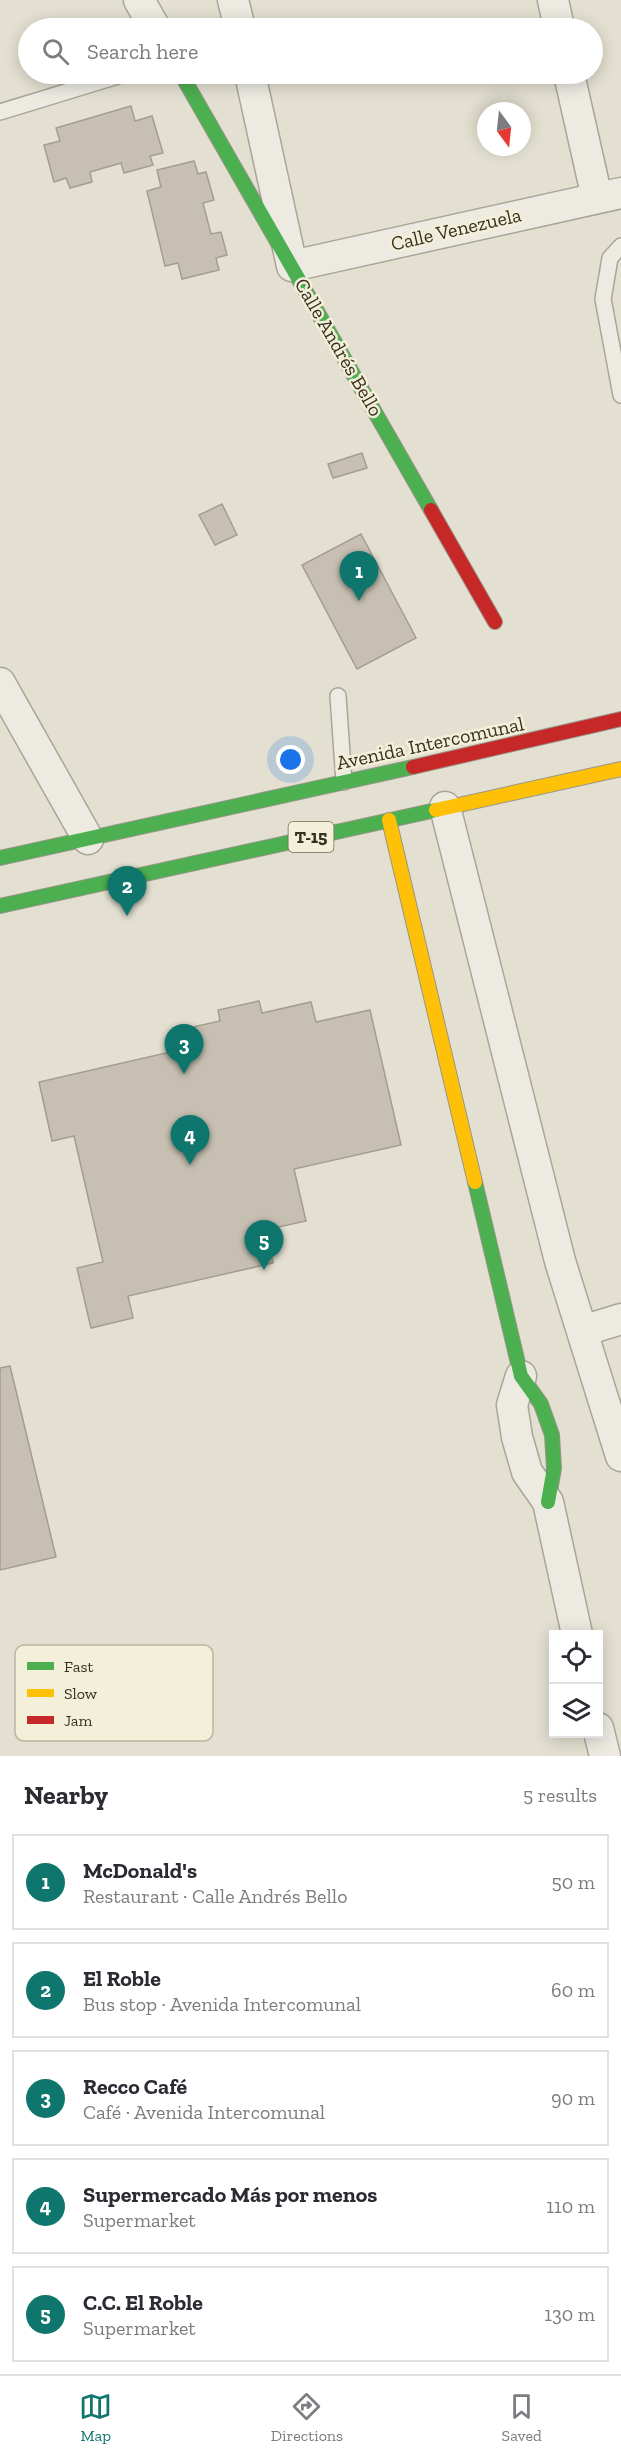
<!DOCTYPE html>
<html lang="en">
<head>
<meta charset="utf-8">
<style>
  body { margin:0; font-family:"Zilla Slab",serif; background:#f2f2f3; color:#2b2b33 }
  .controls { position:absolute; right:18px; bottom:18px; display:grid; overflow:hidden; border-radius:0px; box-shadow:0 3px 15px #0003 }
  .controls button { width:54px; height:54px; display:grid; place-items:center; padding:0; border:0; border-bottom:2px solid #e1e1e2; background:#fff; color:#2b2b33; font:30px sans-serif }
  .compass { position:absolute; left:477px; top:102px; width:54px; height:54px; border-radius:50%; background:#fff; box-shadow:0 3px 15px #0003; rotate:165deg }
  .you { position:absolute; left:291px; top:760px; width:21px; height:21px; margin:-15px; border:4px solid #fff; border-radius:50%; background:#1a73e8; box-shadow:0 0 0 9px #1a73e833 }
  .badge { display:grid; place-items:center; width:39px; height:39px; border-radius:50%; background:#0f766e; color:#fff; font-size:20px; font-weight:700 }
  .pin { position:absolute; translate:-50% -50px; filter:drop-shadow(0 2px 3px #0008) }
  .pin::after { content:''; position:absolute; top:32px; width:21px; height:18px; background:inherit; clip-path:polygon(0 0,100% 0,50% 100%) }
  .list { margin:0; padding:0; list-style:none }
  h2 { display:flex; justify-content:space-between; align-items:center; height:78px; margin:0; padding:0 24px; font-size:26px }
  h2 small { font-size:20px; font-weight:400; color:#7c7c81 }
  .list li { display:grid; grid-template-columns:39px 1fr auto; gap:18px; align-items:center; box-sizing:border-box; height:96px; margin:0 12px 12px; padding:0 12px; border:2px solid #e1e1e2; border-radius:0px }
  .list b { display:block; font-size:22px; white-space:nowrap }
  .list p { margin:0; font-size:20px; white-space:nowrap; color:#7c7c81 }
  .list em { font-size:20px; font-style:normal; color:#7c7c81 }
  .icon { flex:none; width:33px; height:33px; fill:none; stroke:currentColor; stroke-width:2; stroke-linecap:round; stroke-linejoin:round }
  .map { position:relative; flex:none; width:621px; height:1756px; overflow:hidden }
  .search { position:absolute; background:#fff; box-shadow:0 3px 15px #0003; left:18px; right:18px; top:18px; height:66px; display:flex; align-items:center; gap:15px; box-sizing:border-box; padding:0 21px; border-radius:33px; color:#7c7c81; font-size:22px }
  .sheet { height:618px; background:#fff }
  nav { display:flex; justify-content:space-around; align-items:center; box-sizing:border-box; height:84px; border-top:2px solid #e1e1e2; background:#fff; font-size:16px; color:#7c7c81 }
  nav a { display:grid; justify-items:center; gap:3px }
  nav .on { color:#0f766e }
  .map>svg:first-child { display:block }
  .building { fill:#c7c0b2; stroke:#a39d90; stroke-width:1.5 }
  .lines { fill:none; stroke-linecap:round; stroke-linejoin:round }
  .lane-casing { stroke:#a9a599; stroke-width:18 }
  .street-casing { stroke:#a9a599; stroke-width:33 }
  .fast-casing { stroke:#999589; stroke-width:16 }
  .slow-casing { stroke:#999589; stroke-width:16 }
  .jam-casing { stroke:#999589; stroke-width:16 }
  .lane { stroke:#eceae1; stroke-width:15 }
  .street { stroke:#eceae1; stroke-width:30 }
  .fast { stroke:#4caf50; stroke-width:14 }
  .slow { stroke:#ffc107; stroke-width:14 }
  .jam { stroke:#c62828; stroke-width:14 }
  .labels { text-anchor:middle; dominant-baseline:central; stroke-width:5; stroke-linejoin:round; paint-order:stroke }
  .shield { fill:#f3efd8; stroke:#706958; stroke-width:1.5 }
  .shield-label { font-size:18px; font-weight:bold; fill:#382f21 }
  .street-label { font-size:20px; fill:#382f21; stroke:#f3efd8 }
  .key { fill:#f3efd8; stroke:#bbb5a1; stroke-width:1.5 }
  .key-label { font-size:16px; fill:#382f21 }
</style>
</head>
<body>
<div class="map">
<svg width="621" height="1756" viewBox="0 0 621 1756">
  <rect width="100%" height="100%" fill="#e3e0d1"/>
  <path class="building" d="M131 106 135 121 152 116 163 153 150 156 153 165 124 173 121 163 90 172 92 182 70 188 66 178 54 182 44 145 60 141 56 128Z
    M194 161 198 174 206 172 214 200 203 203 211 234 221 232 227 255 216 258 219 270 182 279 178 263 165 266 147 191 161 187 157 170Z
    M362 453 367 468 333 478 328 464Z
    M222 504 237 535 215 545 199 515Z
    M361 534 416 638 357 669 302 565Z
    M259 1001 262 1013 311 1002 316 1022 370 1010 401 1145 294 1169 306 1221 265 1230 273 1263 128 1296 133 1318 91 1328 77 1268 103 1262 74 1136 52 1141 39 1082 175 1051 170 1032 220 1021 218 1010Z
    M10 1366 56 1557 0 1570V1368Z"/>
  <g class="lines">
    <g class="lane-casing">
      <path id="lane" d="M0 112 121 75
        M621 246 610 258 603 299 621 395
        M338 696 344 782"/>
    </g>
    <g class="street-casing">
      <path id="street" d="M139 0 155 28
        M233 0 240 28
        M553 0 559 28
        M250 74 292 266 621 193
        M569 74 597 198
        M0 683 88 839
        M445 807 560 1261 621 1456
        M582 1331 621 1319
        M521 1376 512 1405 517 1437 527 1472 548 1502 577 1634
        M598 1728 605 1756"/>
    </g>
    <g class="fast-casing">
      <path id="fast" d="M181 74 431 510
        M0 858 413 767
        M0 906 436 810
        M475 1182 521 1376 541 1404 552 1435 554 1468 548 1502"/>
    </g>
    <g class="slow-casing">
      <path id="slow" d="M436 810 621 769
        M389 820 475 1182"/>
    </g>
    <g class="jam-casing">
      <path id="jam" d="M431 510 495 622
        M413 767 621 719"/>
    </g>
    <use href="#lane" class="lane"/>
    <use href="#street" class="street"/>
    <use href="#fast" class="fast"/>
    <use href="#slow" class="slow"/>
    <use href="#jam" class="jam"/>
  </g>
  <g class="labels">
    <rect class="shield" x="288.5" y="822" width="45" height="30" rx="4.5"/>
    <g class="shield-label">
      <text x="311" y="837">T-15</text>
    </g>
    <g class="street-label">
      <text transform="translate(456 229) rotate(-13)">Calle Venezuela</text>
      <text transform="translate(339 347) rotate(60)">Calle Andrés Bello</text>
      <text transform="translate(430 743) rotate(-12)">Avenida Intercomunal</text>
    </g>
  </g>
  <rect x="15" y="1645" width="198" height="96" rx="9" class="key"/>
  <rect x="27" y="1662" width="27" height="8" fill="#4caf50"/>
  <rect x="27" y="1689" width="27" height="8" fill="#ffc107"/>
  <rect x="27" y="1716" width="27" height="8" fill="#c62828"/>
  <g class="key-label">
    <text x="64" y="1672">Fast</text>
    <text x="64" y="1699">Slow</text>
    <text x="64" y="1726">Jam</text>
  </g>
</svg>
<div class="controls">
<button><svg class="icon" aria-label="locate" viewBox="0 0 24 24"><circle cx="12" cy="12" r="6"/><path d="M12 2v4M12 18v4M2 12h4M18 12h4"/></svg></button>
<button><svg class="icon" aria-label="layers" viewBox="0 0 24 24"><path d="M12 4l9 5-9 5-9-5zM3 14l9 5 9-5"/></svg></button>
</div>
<svg class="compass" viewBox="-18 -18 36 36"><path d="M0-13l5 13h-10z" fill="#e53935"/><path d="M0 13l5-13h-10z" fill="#7c7c81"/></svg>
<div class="you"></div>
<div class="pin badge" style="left:359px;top:601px">1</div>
<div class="pin badge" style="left:127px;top:916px">2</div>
<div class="pin badge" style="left:184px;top:1074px">3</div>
<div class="pin badge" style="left:190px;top:1165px">4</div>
<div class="pin badge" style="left:264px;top:1270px">5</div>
<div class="search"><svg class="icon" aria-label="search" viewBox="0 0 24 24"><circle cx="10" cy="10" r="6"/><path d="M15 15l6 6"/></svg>Search here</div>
</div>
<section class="sheet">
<h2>Nearby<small>5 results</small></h2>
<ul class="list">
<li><span class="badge">1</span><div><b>McDonald's</b><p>Restaurant · Calle Andrés Bello</p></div><em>50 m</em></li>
<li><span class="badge">2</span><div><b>El Roble</b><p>Bus stop · Avenida Intercomunal</p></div><em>60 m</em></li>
<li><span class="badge">3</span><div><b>Recco Café</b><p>Café · Avenida Intercomunal</p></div><em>90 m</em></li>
<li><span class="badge">4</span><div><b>Supermercado Más por menos</b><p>Supermarket</p></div><em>110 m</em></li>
<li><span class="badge">5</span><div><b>C.C. El Roble</b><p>Supermarket</p></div><em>130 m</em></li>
</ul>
</section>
<nav>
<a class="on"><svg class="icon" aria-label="map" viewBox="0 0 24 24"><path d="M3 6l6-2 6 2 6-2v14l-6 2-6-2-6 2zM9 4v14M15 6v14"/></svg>Map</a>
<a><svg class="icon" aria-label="directions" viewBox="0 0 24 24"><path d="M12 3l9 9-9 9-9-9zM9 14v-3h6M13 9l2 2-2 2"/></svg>Directions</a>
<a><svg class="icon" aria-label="saved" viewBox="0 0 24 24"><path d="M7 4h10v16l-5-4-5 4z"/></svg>Saved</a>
</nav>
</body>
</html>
